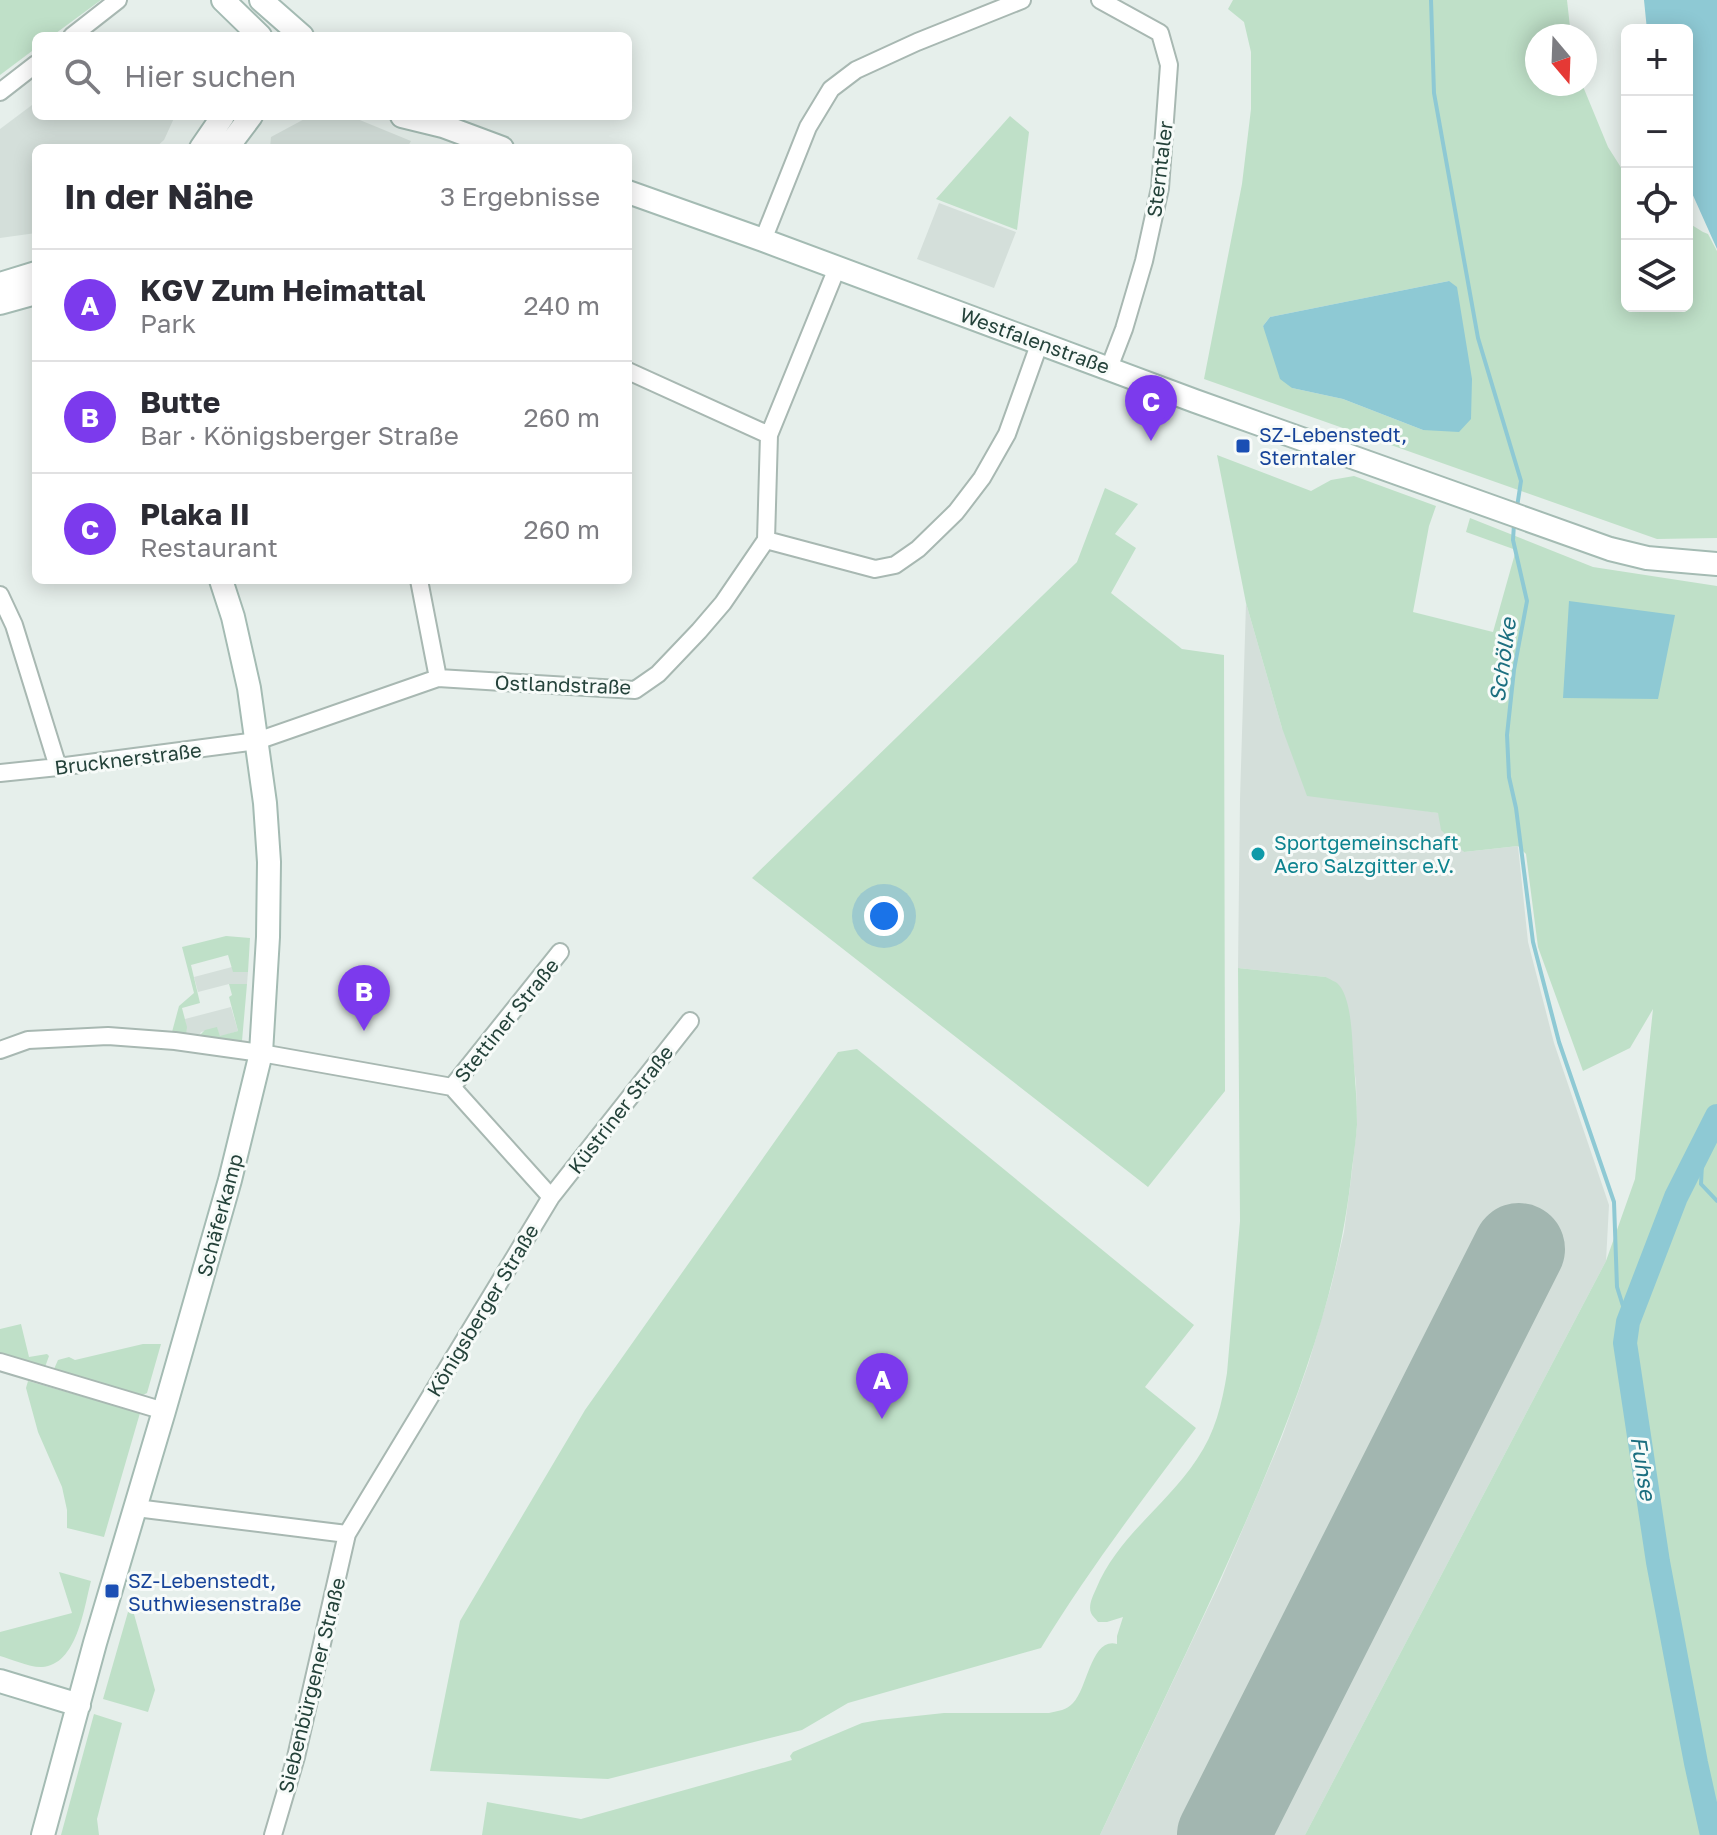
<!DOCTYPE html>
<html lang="de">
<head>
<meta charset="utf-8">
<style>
  body { margin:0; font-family:"Golos Text",sans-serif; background:#f7f7f7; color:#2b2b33 }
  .controls { position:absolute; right:24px; top:24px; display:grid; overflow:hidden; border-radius:12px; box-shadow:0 4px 20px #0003 }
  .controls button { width:72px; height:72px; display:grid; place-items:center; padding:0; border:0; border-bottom:2px solid #e1e1e2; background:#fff; color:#2b2b33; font:40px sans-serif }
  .compass { position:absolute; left:1525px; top:24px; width:72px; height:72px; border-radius:50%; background:#fff; box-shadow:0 4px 20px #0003; rotate:161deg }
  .you { position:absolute; left:884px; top:916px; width:28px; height:28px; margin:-20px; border:6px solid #fff; border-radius:50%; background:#1a73e8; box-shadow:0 0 0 12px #1a73e833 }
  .badge { display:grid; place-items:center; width:52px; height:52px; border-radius:50%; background:#7c3aed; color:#fff; font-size:26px; font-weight:700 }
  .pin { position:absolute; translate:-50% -66px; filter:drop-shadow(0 2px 4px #0008) }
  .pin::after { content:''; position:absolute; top:42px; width:28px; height:24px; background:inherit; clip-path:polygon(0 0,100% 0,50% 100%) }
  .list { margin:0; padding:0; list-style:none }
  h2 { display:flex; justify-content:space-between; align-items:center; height:104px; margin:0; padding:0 32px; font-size:34px }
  h2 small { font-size:26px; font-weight:400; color:#7c7c81 }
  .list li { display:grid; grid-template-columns:52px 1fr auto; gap:24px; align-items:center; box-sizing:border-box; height:112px; padding:0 32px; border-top:2px solid #e1e1e2 }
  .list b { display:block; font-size:30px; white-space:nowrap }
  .list p { margin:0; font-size:26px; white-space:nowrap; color:#7c7c81 }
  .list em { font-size:26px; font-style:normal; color:#7c7c81 }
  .icon { flex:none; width:44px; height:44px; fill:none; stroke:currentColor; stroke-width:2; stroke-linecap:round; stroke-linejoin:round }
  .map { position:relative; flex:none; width:1717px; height:1835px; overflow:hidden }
  .search { position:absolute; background:#fff; box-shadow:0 4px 20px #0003; left:32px; top:32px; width:600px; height:88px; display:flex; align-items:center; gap:20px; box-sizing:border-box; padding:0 28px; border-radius:12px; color:#7c7c81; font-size:30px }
  .panel { position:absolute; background:#fff; box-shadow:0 4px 20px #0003; left:32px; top:144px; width:600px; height:440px; border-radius:12px }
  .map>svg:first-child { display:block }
  .built { fill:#d4dfda }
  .green { fill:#bfe0c8; fill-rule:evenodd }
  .water { fill:#8ec9d4 }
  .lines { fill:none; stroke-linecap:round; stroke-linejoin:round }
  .stream { stroke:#8ec9d4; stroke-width:4 }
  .river { stroke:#8ec9d4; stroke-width:24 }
  .runway { stroke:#a2b6b0; stroke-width:92 }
  .street-casing { stroke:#a8b8b2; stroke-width:20 }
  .secondary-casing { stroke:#a4bbb3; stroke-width:26 }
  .street { stroke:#fff; stroke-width:16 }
  .secondary { stroke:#fff; stroke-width:22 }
  .transit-dot { fill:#1a4fb4; stroke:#f7fbf9; stroke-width:3 }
  .culture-dot { fill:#0f9aa8; stroke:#f7fbf9; stroke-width:3 }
  .labels { text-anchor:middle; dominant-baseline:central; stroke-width:6; stroke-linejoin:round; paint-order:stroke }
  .street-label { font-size:20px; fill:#24423a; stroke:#f7fbf9 }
  .transit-label { font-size:20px; fill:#164399; stroke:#f7fbf9; text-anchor:start }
  .culture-label { font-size:20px; fill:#0d838f; stroke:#f7fbf9; text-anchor:start }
  .water-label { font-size:22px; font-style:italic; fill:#1c6f80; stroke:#f7fbf9 }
</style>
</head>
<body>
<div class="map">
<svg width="1717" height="1835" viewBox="0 0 1717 1835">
  <rect width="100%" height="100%" fill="#e6efeb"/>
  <path class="built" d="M36 102V116H175L164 140 155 148H36V233L0 238V129Z
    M310 116H350L411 141 407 148H270L271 137Z
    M939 203 1016 232 994 288 917 259Z
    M1246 603 1282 728 1388 805 1438 813 1464 852 1518 846 1528 942 1554 1043 1609 1205 1606 1261 1305 1835H1100L1221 1580 1282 1437 1308 1365 1331 1287 1344 1232 1351 1179 1357 1126 1356 1083 1346 1001 1326 977 1238 968 1240 799Z
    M232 967 234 972H248L247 984H229L198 992 194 977Z
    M231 1007 238 1031 220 1037 217 1028 201 1032 199 1036 186 1034 185 1019Z"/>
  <path class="green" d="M0 0H101L52 36H36V48L0 75Z
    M1233 0H1567L1571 36H1537V84H1582L1608 147 1627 177V306H1687V222L1703 232 1708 234 1717 251V538L1657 539 1204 379 1242 184 1251 109V52L1244 22 1228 9ZM1449 281 1423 430 1343 399 1292 388 1263 326 1270 317Z
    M1010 116 1029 132 1017 230 936 199Z
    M1217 455 1311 491 1331 480 1354 476 1436 506 1429 526 1413 612 1493 632 1516 550 1466 532 1470 518 1593 567 1717 586V1835H1305L1606 1261 1635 1179 1653 1009 1630 1048 1583 1071 1538 947 1526 854 1518 846 1464 852 1441 830 1438 813 1307 796 1282 728 1246 603Z
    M1105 488 1138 504 1115 534 1136 548 1111 593 1182 649 1224 655 1225 1091 1148 1187 752 878 1077 562Z
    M226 936 250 938 248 972H233L228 955 191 965 200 1003 182 1008 187 1027 186 1034 172 1032 179 1006 194 993 182 947Z
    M1238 968 1326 977C1327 978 1336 982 1337 983 1351 995 1352 1035 1353 1053 1355 1077 1357 1101 1357 1125 1356 1139 1354 1154 1352 1168 1340 1291 1295 1408 1246 1521 1200 1627 1149 1730 1100 1835H482L487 1802 581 1819 792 1760 790 1756 793 1752 862 1723 879 1720 944 1713H1049C1058 1711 1067 1710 1073 1703 1088 1688 1091 1637 1117 1644V1636L1123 1617 1107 1622H1098C1096 1619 1092 1616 1091 1613 1088 1605 1093 1596 1096 1589 1117 1537 1166 1506 1197 1459 1215 1433 1222 1404 1227 1373L1240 1221Z
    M229 984H247L242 1041 199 1036 205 1030 217 1027 220 1036 238 1031 229 997 232 995Z
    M857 1049 1194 1325 1145 1387 1196 1428C1142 1500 1088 1571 1041 1648L848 1703 802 1730 608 1779 430 1771 460 1621 585 1410 838 1052Z
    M21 1324 29 1357 47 1354 49 1356 45 1367 0 1353V1329Z
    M143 1344H161L147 1393 143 1395 54 1369 58 1360 69 1357 75 1360Z
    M28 1381 140 1413 104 1537 67 1528V1510L62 1487 38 1432 26 1388Z
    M59 1572 91 1581C84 1608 77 1665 42 1667 31 1668 11 1659 0 1656V1632L72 1613Z
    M128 1612 134 1614 155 1690 148 1712 103 1699Z
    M94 1714 122 1723 97 1819 99 1835H61Z"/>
  <path class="water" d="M1644 0H1717V249L1687 182V30H1647Z
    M1449 281 1457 287 1472 379 1471 419 1459 432 1423 430 1343 399 1292 388 1280 379 1263 326 1270 317Z
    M1569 601 1675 615 1658 699 1563 698Z"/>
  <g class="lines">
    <path class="stream" d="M1431 0 1434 93 1478 338 1521 481 1517 507
      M1514 524 1513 540 1527 601 1514 670 1507 735 1509 777 1516 808 1533 942 1559 1042 1614 1202 1617 1287 1628 1322
      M1703 1144 1701 1184 1717 1201"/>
    <path class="river" d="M1712 1835 1696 1763 1658 1562 1625 1343 1628 1322 1676 1197 1717 1116"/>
    <path class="runway" d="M1223 1835 1519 1249"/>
    <g class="street-casing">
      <path id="street" d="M1100 0 1160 33 1169 65 1160 188 1144 261 1124 329 1109 368
        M72 36 118 0
        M0 92 36 64
        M763 240 808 127 831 89 856 70 917 42 1022 0
        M628 371 769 435
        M766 540 875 569 895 565 918 549 956 512 982 478 1007 434 1040 342
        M419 580 438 678
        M0 595 14 625 58 767
        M0 773 58 767 257 741 438 678 635 690 658 674 699 631 723 603 766 540 769 435 837 268
        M0 1050 28 1040 108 1036 175 1041 261 1053 452 1087 551 1197 347 1534 136 1508
        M452 1087 560 952
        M551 1197 690 1021
        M0 1362 164 1411
        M273 1835 296 1757 347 1534"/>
    </g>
    <g class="secondary-casing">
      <path id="secondary" d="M223 0 260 36
        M261 0 302 36
        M402 116 443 126 502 148
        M201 148 223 116
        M227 148 251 116
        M628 192 763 240 1195 401 1610 549 1647 558 1717 564
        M0 284 36 273
        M0 303 36 293
        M0 1681 79 1705
        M43 1835 95 1643 164 1411 230 1180 261 1053 268 937 269 862 265 803 249 688 233 617 221 580"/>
    </g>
    <use href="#street" class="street"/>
    <use href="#secondary" class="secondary"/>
  </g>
  <g class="transit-dot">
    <rect x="1235" y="438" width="16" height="16" rx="4"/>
    <rect x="104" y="1583" width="16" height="16" rx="4"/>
  </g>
  <circle class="culture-dot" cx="1258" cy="854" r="8"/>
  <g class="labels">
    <g class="street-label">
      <text transform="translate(1159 169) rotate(-83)">Sterntaler</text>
      <text transform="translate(1035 340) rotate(20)">Westfalenstraße</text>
      <text transform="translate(563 684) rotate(2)">Ostlandstraße</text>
      <text transform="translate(128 758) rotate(-7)">Brucknerstraße</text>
      <text transform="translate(506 1020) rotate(-51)">Stettiner Straße</text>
      <text transform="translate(620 1109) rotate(-52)">Küstriner Straße</text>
      <text transform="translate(219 1215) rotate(-75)">Schäferkamp</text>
      <text transform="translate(482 1310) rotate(-59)">Königsberger Straße</text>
      <text transform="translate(311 1685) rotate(-76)">Siebenbürgener Straße</text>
    </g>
    <g class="transit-label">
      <text x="1259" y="434">SZ-Lebenstedt,<tspan x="1259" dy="23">Sterntaler</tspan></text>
      <text x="128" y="1580">SZ-Lebenstedt,<tspan x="128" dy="23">Suthwiesenstraße</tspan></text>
    </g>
    <g class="culture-label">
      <text x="1274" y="842">Sportgemeinschaft<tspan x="1274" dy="23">Aero Salzgitter e.V.</tspan></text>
    </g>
    <g class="water-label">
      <text transform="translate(1502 660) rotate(-82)">Schölke</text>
      <text transform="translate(1644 1468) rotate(81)">Fuhse</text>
    </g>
  </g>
</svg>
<div class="controls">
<button>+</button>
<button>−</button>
<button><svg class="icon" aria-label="locate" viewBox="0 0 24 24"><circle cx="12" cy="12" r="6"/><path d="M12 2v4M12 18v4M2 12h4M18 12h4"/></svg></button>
<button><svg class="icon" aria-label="layers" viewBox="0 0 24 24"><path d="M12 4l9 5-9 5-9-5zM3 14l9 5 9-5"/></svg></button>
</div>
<svg class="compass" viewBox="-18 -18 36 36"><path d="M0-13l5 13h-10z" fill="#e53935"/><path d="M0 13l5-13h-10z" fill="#7c7c81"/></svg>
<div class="you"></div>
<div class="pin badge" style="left:882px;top:1419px">A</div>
<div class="pin badge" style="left:364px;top:1031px">B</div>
<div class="pin badge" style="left:1151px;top:441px">C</div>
<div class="search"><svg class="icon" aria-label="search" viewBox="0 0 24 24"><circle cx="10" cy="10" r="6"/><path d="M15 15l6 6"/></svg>Hier suchen</div>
<section class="panel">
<h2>In der Nähe<small>3 Ergebnisse</small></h2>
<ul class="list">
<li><span class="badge">A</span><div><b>KGV Zum Heimattal</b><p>Park</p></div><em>240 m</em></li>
<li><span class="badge">B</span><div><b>Butte</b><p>Bar · Königsberger Straße</p></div><em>260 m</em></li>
<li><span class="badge">C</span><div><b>Plaka II</b><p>Restaurant</p></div><em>260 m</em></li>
</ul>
</section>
</div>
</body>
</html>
